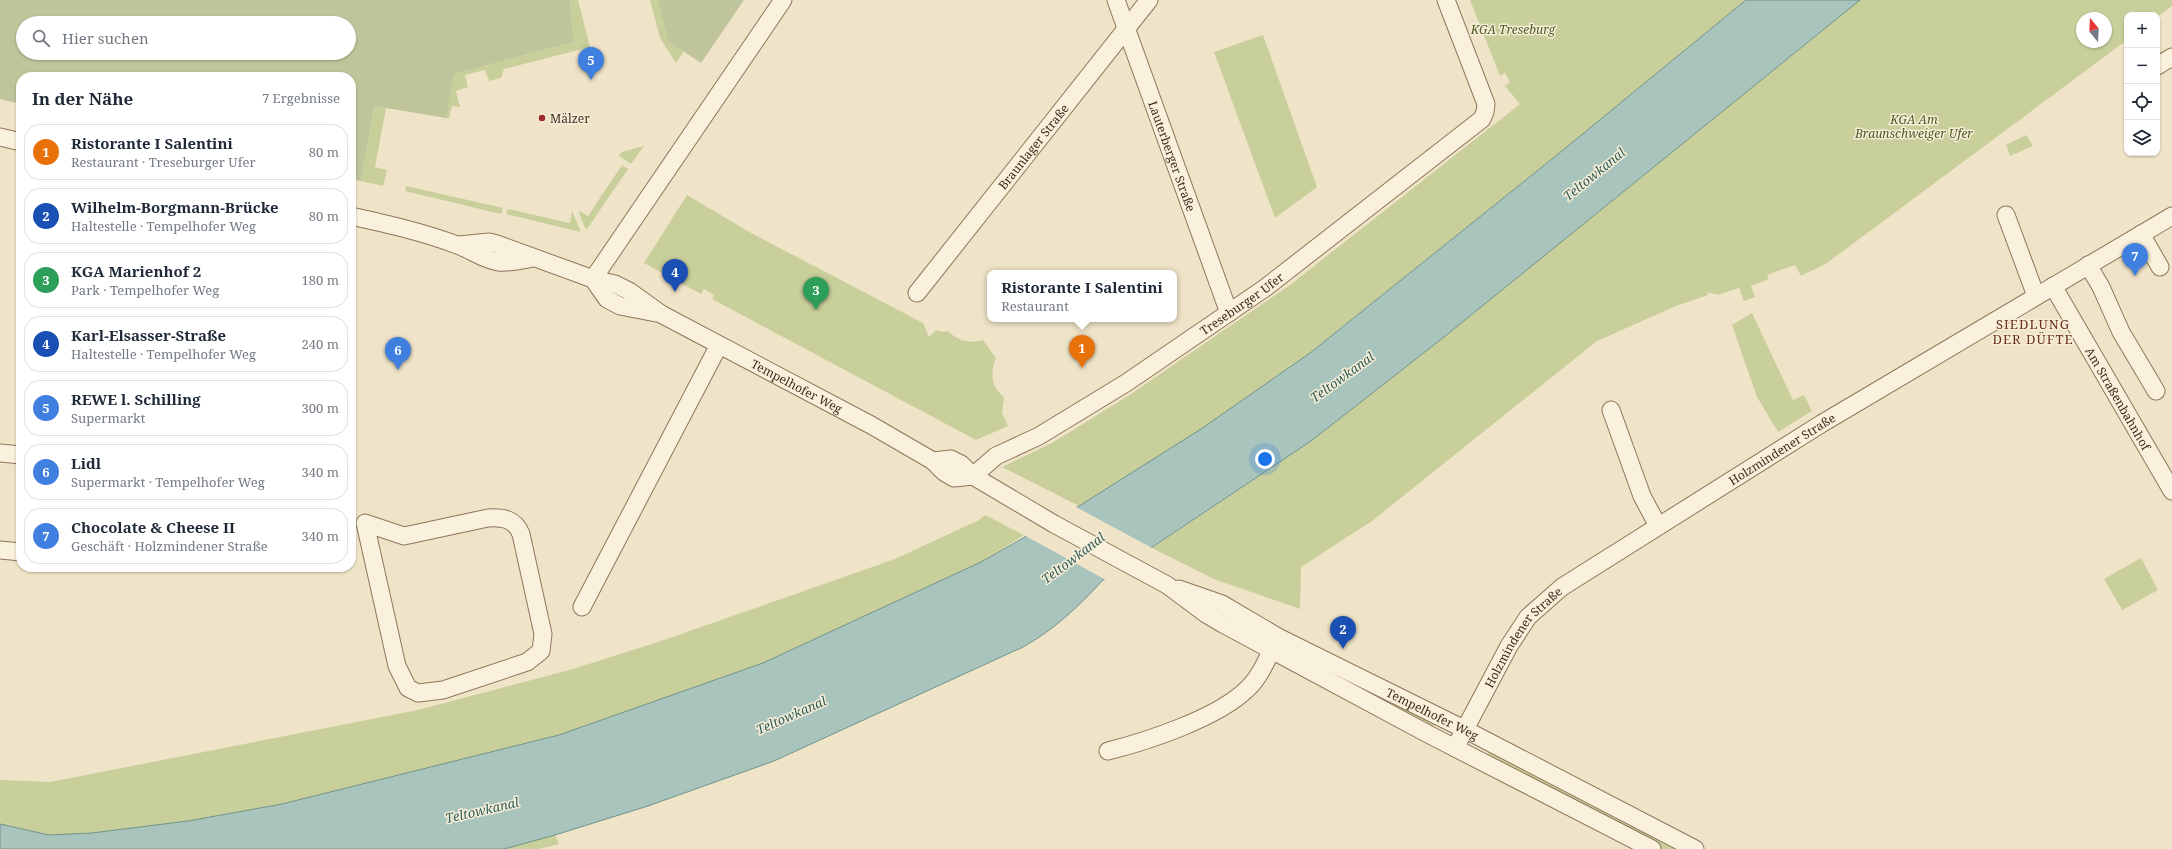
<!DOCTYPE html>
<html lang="de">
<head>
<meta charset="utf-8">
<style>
  body { margin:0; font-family:"Noto Serif",serif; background:#f2f2f3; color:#1f2937 }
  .controls { position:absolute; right:12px; top:12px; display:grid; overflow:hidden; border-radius:8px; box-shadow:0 1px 3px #0004 }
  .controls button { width:36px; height:36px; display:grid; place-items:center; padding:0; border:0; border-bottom:1px solid #e0e1e3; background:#fff; color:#1f2937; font:20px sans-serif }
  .compass { position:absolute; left:2076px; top:12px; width:36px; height:36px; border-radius:50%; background:#fff; box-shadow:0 1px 3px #0004; rotate:342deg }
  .you { position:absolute; left:1265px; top:459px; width:14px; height:14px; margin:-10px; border:3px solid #fff; border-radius:50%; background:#1a73e8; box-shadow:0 0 0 6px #1a73e833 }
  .badge { display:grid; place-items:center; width:26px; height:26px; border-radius:50%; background:#2563eb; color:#fff; font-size:13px; font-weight:700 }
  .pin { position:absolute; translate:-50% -33px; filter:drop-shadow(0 1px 2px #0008) }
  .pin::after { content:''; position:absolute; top:21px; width:14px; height:12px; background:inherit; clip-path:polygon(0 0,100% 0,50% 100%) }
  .popup { position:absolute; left:987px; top:270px; width:190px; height:52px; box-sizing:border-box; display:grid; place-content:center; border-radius:8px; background:#fff; filter:drop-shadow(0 1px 3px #0005); font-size:13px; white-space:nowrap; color:#747a83 }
  .popup b { font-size:15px; color:#1f2937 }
  .popup::after { content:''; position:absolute; left:50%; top:100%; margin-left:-8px; border:8px solid transparent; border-top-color:#fff }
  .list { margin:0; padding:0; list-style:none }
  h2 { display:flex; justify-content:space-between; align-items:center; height:52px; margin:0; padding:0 16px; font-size:17px }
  h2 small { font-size:13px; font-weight:400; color:#747a83 }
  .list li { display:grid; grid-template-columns:26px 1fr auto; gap:12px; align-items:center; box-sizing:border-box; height:56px; margin:0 8px 8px; padding:0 8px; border:1px solid #e0e1e3; border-radius:16px }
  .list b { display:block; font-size:15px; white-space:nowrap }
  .list p { margin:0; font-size:13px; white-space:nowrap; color:#747a83 }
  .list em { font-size:13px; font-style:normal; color:#747a83 }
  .icon { flex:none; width:22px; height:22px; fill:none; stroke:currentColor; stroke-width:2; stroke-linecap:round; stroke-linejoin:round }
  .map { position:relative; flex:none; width:2172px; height:849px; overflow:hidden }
  .search { position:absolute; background:#fff; box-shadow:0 1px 3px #0004; left:16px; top:16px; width:340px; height:44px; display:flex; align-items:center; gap:10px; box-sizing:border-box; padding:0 14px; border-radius:22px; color:#747a83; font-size:15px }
  .panel { position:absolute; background:#fff; box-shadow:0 1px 3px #0004; left:16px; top:72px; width:340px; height:500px; border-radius:16px }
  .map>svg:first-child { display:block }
  .green { fill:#c9cf9b; fill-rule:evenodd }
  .cemetery { fill:#bfc49a; fill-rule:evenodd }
  .water { fill:#a9c4bc; stroke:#6f938a }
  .pier { fill:#f0e4c8 }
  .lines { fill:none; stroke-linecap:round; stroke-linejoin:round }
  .minor-casing { stroke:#8d765c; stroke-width:19 }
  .minor { stroke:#faf1dc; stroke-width:17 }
  .poi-dot { fill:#9e2a2b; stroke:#f7eed8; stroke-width:1.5 }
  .labels { text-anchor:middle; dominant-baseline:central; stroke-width:3; stroke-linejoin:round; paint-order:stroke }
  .park-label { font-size:12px; font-style:italic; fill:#4d5a26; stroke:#f7eed8 }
  .poi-label { font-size:12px; fill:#3d2e20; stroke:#f7eed8; text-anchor:start }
  .street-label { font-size:12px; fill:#3d2e20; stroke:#f7eed8 }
  .water-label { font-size:13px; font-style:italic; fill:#2f5d5a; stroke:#f7eed8 }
  .neighbourhood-label { font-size:13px; letter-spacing:1px; fill:#6b2e1e; stroke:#f7eed8 }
</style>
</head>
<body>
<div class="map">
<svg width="2172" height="849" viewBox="0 0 2172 849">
  <rect width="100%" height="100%" fill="#f0e4c8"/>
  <path class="green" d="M570 0H578L590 47 504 69 501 78 489 81 485 70 465 75 468 87 456 91 460 107 452 106 449 119 446 118 453 74 574 42Z
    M650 0H658L668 41 684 51 676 63 660 38Z
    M1470 0H1746L1557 155 1310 353 1201 429 1079 506 1002 467 1052 443 1128 396 1290 285 1520 104 1505 86 1510 82 1505 73 1500 76Z
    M1860 0H2172V6L2157 17V15H2127V40L1827 263 1801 276 1795 265 1767 275 1769 279 1751 286 1755 297 1744 301 1739 288 1718 295 1707 292 1708 295 1676 306 1597 341 1372 521 1301 567 1300 609 1214 579 1152 548 1311 441 1444 337ZM2082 18H2106V42H2082Z
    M1263 35 1317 187 1275 218 1214 52Z
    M374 106 386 108 375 167 387 170 383 186 361 181Z
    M2026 135 2033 146 2010 156 2006 145Z
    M644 146 631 164 619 156 622 152Z
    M622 165 628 169 587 229 585 228 578 210 588 216Z
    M406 186 503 208 501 214 405 191Z
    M687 195 751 233 923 323 929 337 936 330 942 332 948 331C958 341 970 344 983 340L996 358C990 372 991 387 1004 397L1002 413 1008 426 976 440 712 299 714 295 704 289 701 294 644 263Z
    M508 209 570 223 572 211 581 232 506 214Z
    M1752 313 1793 400 1804 395 1812 411 1778 432 1757 397 1732 325Z
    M985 515 1024 535 981 562 763 663 559 735 282 804 188 821 92 833 49 835 0 824V780L50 782 418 710 573 669 664 640 895 559 979 520Z
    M2141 558 2158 590 2122 610 2104 579Z
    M1306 660 1435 723 1431 729Z
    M1489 751 1679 849H1661L1486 757Z
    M555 835 559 844 539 849H504Z"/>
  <path class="cemetery" d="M0 0H570L574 42 454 74 446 118 374 106 361 181 351 179V77H21V104L0 99ZM23 23H349V53H23Z
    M658 0H744L701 63 668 41Z"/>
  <path class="water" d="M1746 0H1860L1444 337 1311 441 1103 580C1079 606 1054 630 1023 647L774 761 648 806 555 835 504 849H0V824L49 835 92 833 188 821 282 804 559 735 763 663 981 562 1079 506 1201 429 1310 353 1557 155Z"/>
  <path class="pier" d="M1074 506 1154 549 1106 580 1022 534Z"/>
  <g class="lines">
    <g class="minor-casing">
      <g id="minor">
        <path id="s1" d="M1116 0 1229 313"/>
        <path d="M2157 66 2172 57"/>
        <path d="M0 137 21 142"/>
        <path d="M2006 215 2036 296"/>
        <path d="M351 216C387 224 423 232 457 245 472 250 483 260 499 262 510 263 522 260 533 258"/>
        <path d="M2141 234 2160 267"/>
        <path id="s2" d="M459 245 489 242 497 244 593 279 615 284 629 291 661 314 871 425 933 461 944 472 954 478 973 476"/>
        <path d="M2088 265 2101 287 2121 332 2156 391"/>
        <path d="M593 279 783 0"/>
        <path d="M593 279 607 299 620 306 656 313"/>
        <path id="s3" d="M2053 286 2172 491"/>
        <path id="s4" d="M917 293 1149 0"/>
        <path d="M1611 410 1642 496 1658 526"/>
        <path d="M0 453 21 455"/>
        <path d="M933 461 951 459 961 464 973 476 1054 524 1167 585 1206 614 1223 624 1428 734 1652 849"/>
        <path id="s5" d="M973 476 996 456 1039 436 1126 383 1265 288 1482 119 1485 112 1486 104 1446 0"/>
        <path d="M488 518C503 517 515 519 521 534L543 634 541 651 527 662 443 690 418 693 408 688 397 666 365 523 404 536Z"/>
        <path d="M0 550 21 552"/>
        <path id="s6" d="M1179 589 1222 604 1278 637 1464 729 1695 849"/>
        <path d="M582 607 719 345"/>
        <path id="s7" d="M1455 748 1509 646 1528 617 1562 587 1821 424 2172 216"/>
        <path d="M1108 751C1148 741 1217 718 1246 690 1260 678 1268 657 1276 641"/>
      </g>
    </g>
    <use href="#minor" class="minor"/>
  </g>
  <circle class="poi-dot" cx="542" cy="118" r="4"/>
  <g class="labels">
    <g class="park-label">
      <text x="1513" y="29">KGA Treseburg</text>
      <text x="1914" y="119">KGA Am<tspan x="1914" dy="14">Braunschweiger Ufer</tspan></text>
    </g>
    <g class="poi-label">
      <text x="550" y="118">Mälzer</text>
    </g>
    <g class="street-label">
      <text stroke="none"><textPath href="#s4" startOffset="187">Braunlager Straße</textPath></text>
      <text stroke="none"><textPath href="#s1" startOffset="166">Lauterberger Straße</textPath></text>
      <text stroke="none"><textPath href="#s5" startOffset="320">Treseburger Ufer</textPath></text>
      <text stroke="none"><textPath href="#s2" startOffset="372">Tempelhofer Weg</textPath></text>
      <text stroke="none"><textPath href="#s3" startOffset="130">Am Straßenbahnhof</textPath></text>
      <text stroke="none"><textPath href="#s7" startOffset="455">Holzmindener Straße</textPath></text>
      <text stroke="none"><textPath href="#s7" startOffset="131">Holzmindener Straße</textPath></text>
      <text stroke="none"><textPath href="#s6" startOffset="283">Tempelhofer Weg</textPath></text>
    </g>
    <g class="water-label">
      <text transform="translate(1594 174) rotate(-39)">Teltowkanal</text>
      <text transform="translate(1342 377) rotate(-36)">Teltowkanal</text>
      <text transform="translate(1073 558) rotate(-37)">Teltowkanal</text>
      <text transform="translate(791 715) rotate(-24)">Teltowkanal</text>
      <text transform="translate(482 810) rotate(-13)">Teltowkanal</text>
    </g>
    <g class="neighbourhood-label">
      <text x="2033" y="324">SIEDLUNG<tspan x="2033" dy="15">DER DÜFTE</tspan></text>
    </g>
  </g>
</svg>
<div class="controls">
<button>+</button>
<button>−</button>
<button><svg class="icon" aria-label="locate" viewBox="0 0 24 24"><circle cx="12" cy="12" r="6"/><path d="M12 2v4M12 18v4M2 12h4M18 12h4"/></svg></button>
<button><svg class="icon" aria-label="layers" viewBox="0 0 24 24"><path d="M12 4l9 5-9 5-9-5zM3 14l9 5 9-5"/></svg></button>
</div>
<svg class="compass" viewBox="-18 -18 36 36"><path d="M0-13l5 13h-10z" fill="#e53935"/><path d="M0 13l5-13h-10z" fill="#747a83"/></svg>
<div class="you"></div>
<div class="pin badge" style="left:1082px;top:368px;background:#e8710a">1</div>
<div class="popup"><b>Ristorante I Salentini</b>Restaurant</div>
<div class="pin badge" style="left:1343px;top:649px;background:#1a4fb4">2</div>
<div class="pin badge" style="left:816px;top:310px;background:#2e9e5b">3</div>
<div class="pin badge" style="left:675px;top:292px;background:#1a4fb4">4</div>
<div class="pin badge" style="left:591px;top:80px;background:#3f7fe0">5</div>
<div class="pin badge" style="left:398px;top:370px;background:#3f7fe0">6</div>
<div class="pin badge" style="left:2135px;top:276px;background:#3f7fe0">7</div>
<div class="search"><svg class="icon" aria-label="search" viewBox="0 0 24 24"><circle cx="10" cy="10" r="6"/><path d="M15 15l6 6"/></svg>Hier suchen</div>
<section class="panel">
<h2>In der Nähe<small>7 Ergebnisse</small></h2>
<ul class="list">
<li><span class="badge" style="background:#e8710a">1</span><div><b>Ristorante I Salentini</b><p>Restaurant · Treseburger Ufer</p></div><em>80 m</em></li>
<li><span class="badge" style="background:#1a4fb4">2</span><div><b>Wilhelm-Borgmann-Brücke</b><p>Haltestelle · Tempelhofer Weg</p></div><em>80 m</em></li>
<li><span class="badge" style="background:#2e9e5b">3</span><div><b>KGA Marienhof 2</b><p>Park · Tempelhofer Weg</p></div><em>180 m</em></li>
<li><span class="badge" style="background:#1a4fb4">4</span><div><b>Karl-Elsasser-Straße</b><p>Haltestelle · Tempelhofer Weg</p></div><em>240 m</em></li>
<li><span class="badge" style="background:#3f7fe0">5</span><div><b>REWE l. Schilling</b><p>Supermarkt</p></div><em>300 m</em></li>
<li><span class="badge" style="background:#3f7fe0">6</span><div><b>Lidl</b><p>Supermarkt · Tempelhofer Weg</p></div><em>340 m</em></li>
<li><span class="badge" style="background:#3f7fe0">7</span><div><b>Chocolate &amp; Cheese II</b><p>Geschäft · Holzmindener Straße</p></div><em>340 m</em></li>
</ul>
</section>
</div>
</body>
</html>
